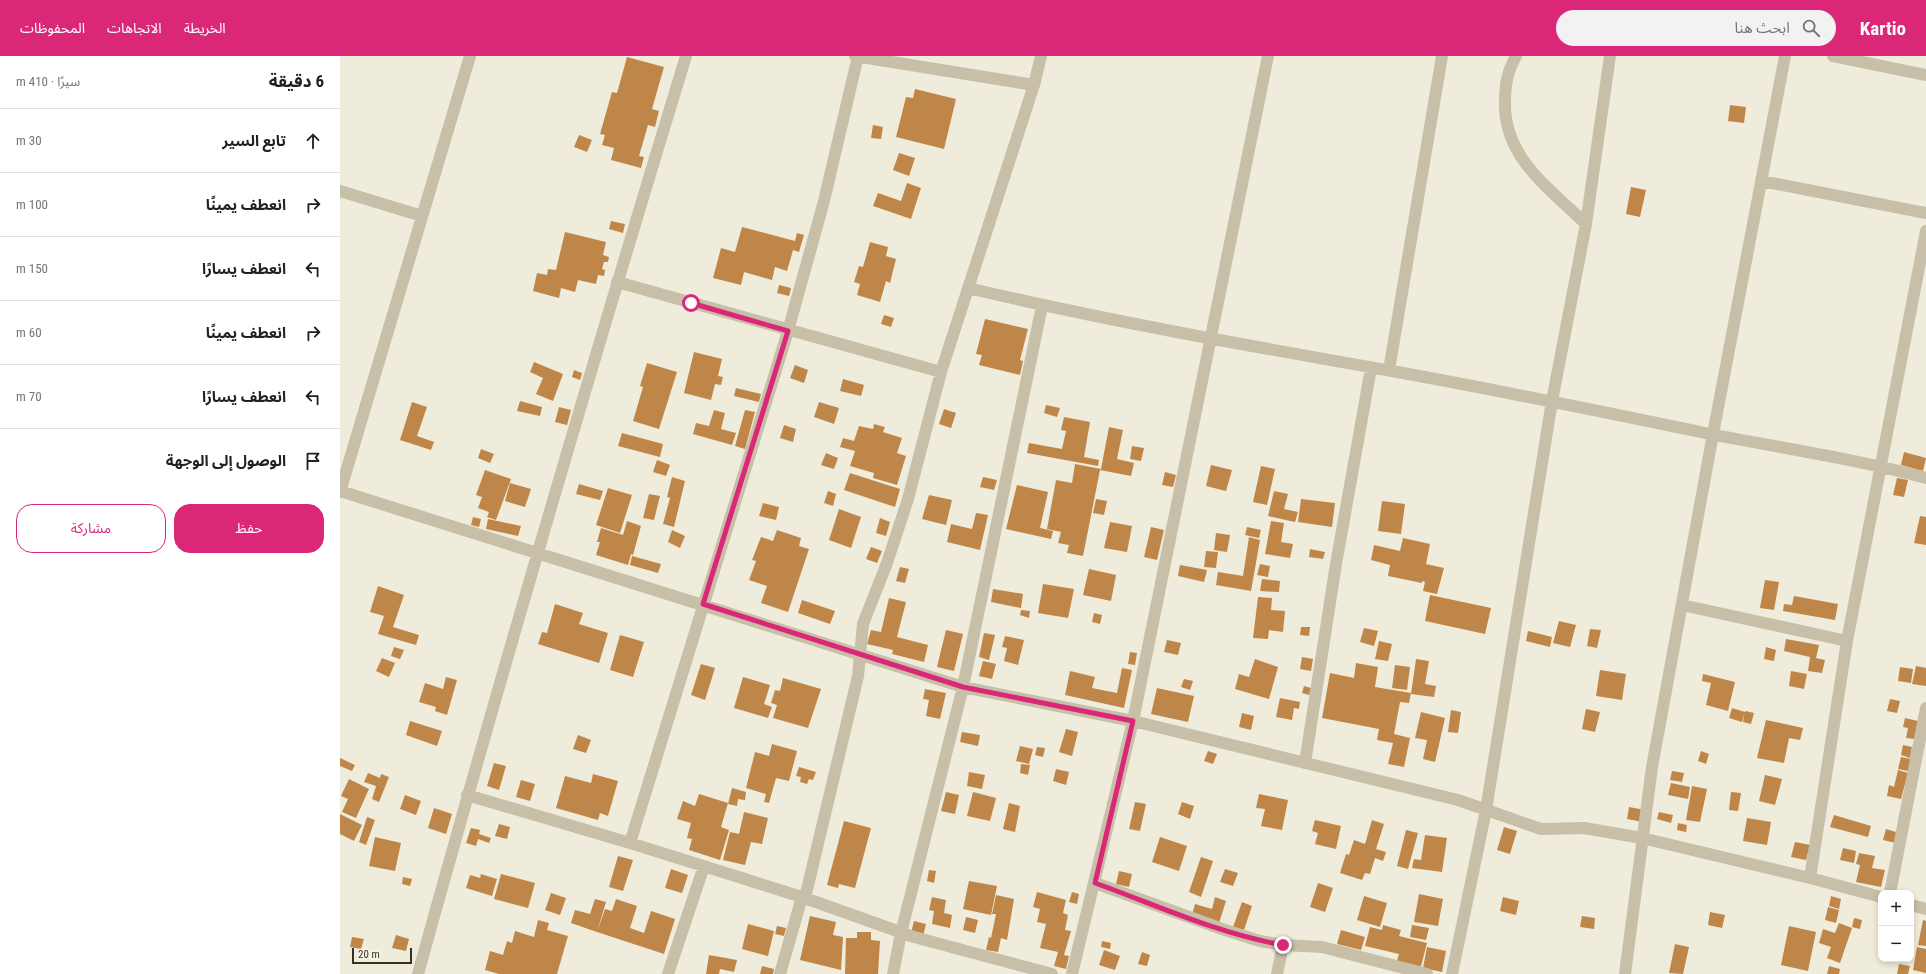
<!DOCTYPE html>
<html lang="ar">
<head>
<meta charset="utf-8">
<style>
  body { margin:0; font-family:"Roboto Condensed","Noto Sans Arabic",sans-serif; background:#f2f2f2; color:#202124; direction:rtl }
  .controls { position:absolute; right:12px; bottom:12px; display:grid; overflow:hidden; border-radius:8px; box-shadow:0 2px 6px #0003 }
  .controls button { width:36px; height:36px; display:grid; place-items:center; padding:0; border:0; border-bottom:1px solid #e0e0e0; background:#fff; color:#202124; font:20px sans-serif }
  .scale { position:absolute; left:12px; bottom:10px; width:60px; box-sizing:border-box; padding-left:4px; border:2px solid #352f28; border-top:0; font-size:11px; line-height:14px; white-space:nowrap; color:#352f28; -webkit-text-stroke:3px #f8f5e7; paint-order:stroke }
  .stop { position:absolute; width:12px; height:12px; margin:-9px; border:3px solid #db2777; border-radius:50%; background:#fff }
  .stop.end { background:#db2777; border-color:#fff; box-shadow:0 1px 4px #0008 }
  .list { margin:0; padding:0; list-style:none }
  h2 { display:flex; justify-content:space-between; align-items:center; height:52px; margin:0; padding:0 16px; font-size:17px }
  h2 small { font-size:13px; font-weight:400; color:#757577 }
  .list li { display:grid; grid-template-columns:26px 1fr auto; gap:12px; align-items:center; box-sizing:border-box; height:64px; padding:0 16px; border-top:1px solid #e0e0e0 }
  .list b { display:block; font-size:15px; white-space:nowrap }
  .list em { font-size:13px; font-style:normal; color:#757577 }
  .actions { display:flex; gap:8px; padding:12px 16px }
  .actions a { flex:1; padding:9px 0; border:1px solid #db2777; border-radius:16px; text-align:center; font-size:14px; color:#db2777 }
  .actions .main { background:#db2777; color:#fff }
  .icon { flex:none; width:22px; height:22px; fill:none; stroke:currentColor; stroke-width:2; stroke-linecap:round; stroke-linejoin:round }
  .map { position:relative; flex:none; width:1586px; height:918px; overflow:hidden; direction:ltr }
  header { display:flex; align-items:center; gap:24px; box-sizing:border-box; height:56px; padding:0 20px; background:#db2777; color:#fff }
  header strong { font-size:19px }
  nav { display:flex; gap:22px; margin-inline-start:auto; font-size:14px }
  .search { width:280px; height:36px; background:#f2f2f2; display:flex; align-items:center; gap:10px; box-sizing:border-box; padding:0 14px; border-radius:22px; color:#757577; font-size:15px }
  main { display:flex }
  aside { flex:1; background:#fff }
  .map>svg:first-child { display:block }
  .building { fill:#bf864a }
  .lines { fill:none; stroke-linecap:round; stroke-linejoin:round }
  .street { stroke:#c8bfa8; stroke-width:12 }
  .route { stroke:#db2777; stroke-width:5 }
</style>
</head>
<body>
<header>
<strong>Kartio</strong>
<div class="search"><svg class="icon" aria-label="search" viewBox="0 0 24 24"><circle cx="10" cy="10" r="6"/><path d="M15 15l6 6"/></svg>ابحث هنا</div>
<nav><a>الخريطة</a><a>الاتجاهات</a><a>المحفوظات</a></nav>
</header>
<main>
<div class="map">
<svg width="1586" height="918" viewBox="0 0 1586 918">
  <rect width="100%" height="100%" fill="#f0ecdb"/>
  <path class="building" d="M287 1 324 11 312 53 319 55 315 71 308 69 299 100 304 101 301 112 271 104 274 92 262 89 265 79 260 78 272 36 277 37Z
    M575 33 616 43 604 93 556 81 566 41 573 42Z
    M1390 49 1406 51 1404 67 1388 65Z
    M533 69 543 71 541 83 531 82Z
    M239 79 252 84 247 96 234 91Z
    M559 97 575 102 569 120 553 114Z
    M567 127 581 132 571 163 533 150 538 137 561 145Z
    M1291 131 1306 134 1300 161 1286 158Z
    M271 165 285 168 283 177 269 173Z
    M402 171 455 185 457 177 464 179 459 196 453 194 447 215 435 211 432 224 404 216 401 229 373 222 381 192 395 196Z
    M225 176 266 186 263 199 269 201 268 206H264L262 213 265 214 264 220 258 219 256 228 238 224 235 236 221 232 219 242 193 235 197 217 207 219 208 213 216 214Z
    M530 186 548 191 546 200 556 203 550 227 546 225 540 246 517 239 520 228 514 226 519 210 523 211Z
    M439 229 451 232 449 240 437 237Z
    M544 259 554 262 551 271 541 268Z
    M645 263 688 273 680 304 683 305 680 319 639 309 642 299 636 298Z
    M354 296 382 303 378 320 383 321 381 329 375 328 371 344 344 337Z
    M194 306 223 318 213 345 196 338 203 322 190 316Z
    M307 307 337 316 319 373 293 365 303 331 300 330Z
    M455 309 468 314 464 327 450 322Z
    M234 314 242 317 240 324 232 321Z
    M503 323 524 329 521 340 500 335Z
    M396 332 421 338 419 346 394 340Z
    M180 345 202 351 200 360 177 355Z
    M72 346 87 351 77 380 94 386 91 394 60 384Z
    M479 346 499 352 494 368 474 361Z
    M706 349 720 352 717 361 704 357Z
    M219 351 231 354 227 369 215 366Z
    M604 353 616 357 611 372 599 368Z
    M374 354 385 357 381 373 396 377 392 389 353 378 356 367 369 370Z
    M405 354 415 356 405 393 395 390Z
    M724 361 750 366 744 401 759 404 758 410 687 397 689 387 722 393 726 375 721 374Z
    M534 368 545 371 543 376 562 382 557 397 566 400 557 429 533 422 534 417 510 410 515 395 500 391 503 382 514 385 519 370 533 373Z
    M444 369 456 373 453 386 440 382Z
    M769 371 783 374 777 403 794 407 791 420 760 414 743 500 727 497 729 489 718 487 721 476 707 473 716 424 732 427 735 408 761 413Z
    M282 377 323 388 320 401 278 390Z
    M792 390 804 392 801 405 790 403Z
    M141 393 154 398 150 407 138 402Z
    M1564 396 1586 402 1583 415 1561 409Z
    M486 397 498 402 494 413 481 409Z
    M317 404 330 409 326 420 313 416Z
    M871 409 892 414 886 435 866 430Z
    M921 410 935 413 927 449 913 446Z
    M145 414 171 423 156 464 147 461 149 456 138 452 142 441 136 439Z
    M825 416 836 419 833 431 822 429Z
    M510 417 560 433 555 451 504 434Z
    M332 421 345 425 334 471 323 468 330 442 327 441Z
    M643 421 657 424 654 434 640 431Z
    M1557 422 1568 424 1564 441 1553 439Z
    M170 427 191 433 185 451 165 445Z
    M239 428 263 435 260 444 236 438Z
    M677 429 708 436 700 472 713 475 711 483 666 473Z
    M268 432 292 439 280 477 256 469Z
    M488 435 496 438 493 450 484 447Z
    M934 435 948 438 944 453 958 456 955 466 928 460Z
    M309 438 320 440 314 464 303 462Z
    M589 439 612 444 606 469 582 463Z
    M756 443 767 445 764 459 753 457Z
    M961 443 995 447 992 471 958 466Z
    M1042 445 1065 448 1061 478 1038 475Z
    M423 447 439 451 436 464 419 460Z
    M499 453 521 461 511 492 489 484Z
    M636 457 648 459 640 494 607 486 611 468 632 473Z
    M1580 460 1586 461V489L1574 487Z
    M133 461 141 463 139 471 131 469Z
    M540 462 550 466 546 480 536 477Z
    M148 463 181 470 178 480 146 473Z
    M287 465 301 470 293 499 291 498 288 509 256 499 260 486H257L261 472 283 479Z
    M931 465 944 467 941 486 953 488 950 502 925 498Z
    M770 466 792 470 787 496 764 492Z
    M811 471 824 474 817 504 804 501Z
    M907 471 921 474 919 482 905 479Z
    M332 474 345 480 340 492 328 486Z
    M437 474 461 482 459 490 469 493 448 556 421 547 427 530 409 524 416 505 412 504 421 481 433 485Z
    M876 477 890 479 887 496 874 494Z
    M909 481 920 484 911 535 876 529 878 516 903 520Z
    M1063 482 1090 488 1086 508 1104 512 1097 538 1083 535 1085 526 1082 525V527L1048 520 1050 509 1031 504 1034 489 1060 495Z
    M531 491 542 495 537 507 526 503Z
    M970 493 985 496 983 503 969 501Z
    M866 495 878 496 876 512 864 511Z
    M292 500 321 508 318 517 290 509Z
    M920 508 930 510 928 521 917 519Z
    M840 509 867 514 864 526 838 520Z
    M560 511 569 513 565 527 556 525Z
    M749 513 776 519 771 545 743 539Z
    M922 523 940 525 939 536 920 535Z
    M1425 524 1439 526 1434 554 1420 552Z
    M703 528 734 533 728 562 698 557Z
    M38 530 64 539 53 571 79 579 76 589 38 578 44 560 30 556Z
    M653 533 683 538 681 552 651 546Z
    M1090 539 1151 552 1145 578 1085 565Z
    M1454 540 1498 548 1495 564 1443 555 1444 548 1452 549Z
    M918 541 932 542 931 554 945 555 943 576 929 574 928 583 913 582Z
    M549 542 566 546 557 581 588 589 584 606 552 598 553 594 527 588 531 574 541 576Z
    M462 544 495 555 490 568 458 557Z
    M215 548 243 557 239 568 268 577 259 607 198 588 202 576 207 577Z
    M681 554 690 555 689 562 680 559Z
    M754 557 762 559 760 568 752 566Z
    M1219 565 1236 569 1230 591 1213 587Z
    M961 571H970L969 580 960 579Z
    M1024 572 1038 575 1034 590 1020 586Z
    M1250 573 1261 574 1257 592 1247 590Z
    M606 574 623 578 614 615 597 611Z
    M1188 575 1212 581 1210 591 1186 585Z
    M644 577 655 579 649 604 639 601Z
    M280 579 304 586 293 621 270 614Z
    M665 580 684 584 678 609 664 605 667 592 662 591Z
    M1446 583 1479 589 1476 602 1485 604 1482 617 1468 615 1470 601 1444 595Z
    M827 584 841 587 838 599 824 596Z
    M1039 585 1052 588 1048 605 1035 603Z
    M54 591 64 594 60 603 51 600Z
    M1426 591 1436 594 1434 605 1424 603Z
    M790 596 797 597 795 609 788 608Z
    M962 601 973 603 971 615 960 613Z
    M42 602 55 607 49 621 36 615Z
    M915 603 938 611 929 643 895 633 899 618 909 621Z
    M1076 603 1089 605 1085 628 1096 630 1094 641 1071 638Z
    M643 605 656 608 652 623 639 620Z
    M1016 607 1038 611 1035 631 1071 637 1069 647 1060 646 1054 678 1070 682 1064 711 1048 708 1053 687 1037 684 1039 673 982 662 990 617 1014 622Z
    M361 608 375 612 365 644 351 639Z
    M1055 609 1070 611 1067 634 1052 632Z
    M1576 610 1586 612V630L1572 628Z
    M1560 611 1573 613 1571 627 1558 625Z
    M782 612 792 614 784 652 725 639 730 615 755 621 752 632 777 637Z
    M1260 614 1286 618 1282 644 1256 640Z
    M1451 615 1467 618 1464 633 1449 630Z
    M1363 618 1395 626 1388 655 1366 649 1371 627 1362 625Z
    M106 621 117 624 107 659 95 655 96 651 79 646 85 627 103 633Z
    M403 621 430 629 424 648 432 651 428 662 394 652Z
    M443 622 481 633 468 672 433 662 437 649 431 647 435 634 440 635Z
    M844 623 853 625 850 634 841 631Z
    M964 630 971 632 969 639 962 637Z
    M817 632 854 640 848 666 811 658Z
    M585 633 606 637 600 663 586 660 589 644 583 643Z
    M940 642 960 646 959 653 954 652 952 664 936 661Z
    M1550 643 1560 645 1557 657 1547 655Z
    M1392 652 1405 656 1406 655 1414 657 1411 668 1403 666 1404 658 1402 666 1389 662Z
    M1246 653 1260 656 1255 676 1242 673Z
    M1111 654 1121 656 1118 677 1108 676Z
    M1081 656 1105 662 1095 706 1083 703 1087 684 1075 682Z
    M902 657 914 660 911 674 899 671Z
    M1565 662 1578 665 1575 683 1566 682 1568 672 1563 671Z
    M1426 664 1463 672 1460 684 1449 682 1444 707 1417 702Z
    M70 665 102 675 97 690 66 679Z
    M726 673 738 676 732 700 719 696Z
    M622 676 640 679 638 690 620 686Z
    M238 679 251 684 246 697 233 693Z
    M432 688 457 695 449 725 436 722 429 747 424 746 426 738 406 732 415 696 429 700Z
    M1563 689 1572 691 1570 702 1561 699Z
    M680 690 693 693 689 708 676 705Z
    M697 691 705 692 703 701 695 699Z
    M868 695 877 698 873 708 864 705Z
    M1361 695 1369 698 1366 708 1358 705Z
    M1561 701 1571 703 1568 715 1558 713Z
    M0 702 15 709 12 715 0 710Z
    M154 707 166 710 159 734 147 730Z
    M681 708 690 709 688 719 680 717Z
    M459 711 476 716 473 724 469 723 467 728 460 726 461 721 456 720Z
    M716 713 729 716 726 729 713 725Z
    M1558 714 1568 717 1561 743 1547 740 1549 729 1554 731Z
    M1332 715 1344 717 1342 726 1330 724Z
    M629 716 645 719 642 733 627 730Z
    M28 717 40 722 41 718 49 721 39 746 32 743 36 730 24 726Z
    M253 718 278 725 268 760 260 757 258 764 216 752 225 720 251 727Z
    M1425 719 1442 723 1435 749 1419 745Z
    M9 723 29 733 16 762 2 756 8 743 1 740Z
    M181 724 195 728 190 745 176 741Z
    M1331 727 1350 731 1348 743 1328 739Z
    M1352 730 1367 733 1360 766 1346 764Z
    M392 732 406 736 405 744 398 743 397 750 388 748Z
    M606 736 619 739 615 758 601 755Z
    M633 736 656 742 650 765 627 760Z
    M1391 736 1401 737 1398 755 1389 754Z
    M359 738 388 747 381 771 389 774 380 804 349 794 352 783 347 782 351 767 337 763 343 745 355 750Z
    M919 738 948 744 942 774 921 770 925 753 916 752Z
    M65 739 81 745 76 759 60 753Z
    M795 746 806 748 800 775 789 773Z
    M842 746 854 750 850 763 838 758Z
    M669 747 680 750 675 776 663 773Z
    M1289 751 1305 754 1303 766 1287 763Z
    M94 752 112 758 106 778 88 772Z
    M404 756 428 762 422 788 411 786 405 809 383 804 390 776 399 778Z
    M1319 756 1333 759 1331 767 1317 763Z
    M0 758 22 769 14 785 0 778Z
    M1494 759 1531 770 1528 781 1490 771Z
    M27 761 35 764 26 789 19 786Z
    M1407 762 1431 766 1427 789 1403 785Z
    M975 764 1001 770 996 793 975 788 978 777 972 775Z
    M1032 764 1044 768 1036 793 1046 796 1043 805 1035 802 1030 818 1025 817 1022 824 1000 817 1006 798 1009 799 1014 784 1025 788Z
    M504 765 531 772 515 832 499 828 498 832 487 829Z
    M1338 767 1347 769 1346 776 1337 774Z
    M159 768 170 771 167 783 155 780Z
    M1164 771 1177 775 1170 798 1157 794Z
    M131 772 140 774 139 778 151 782 149 787 138 783 136 790 126 787Z
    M1546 773 1559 777 1556 787 1543 784Z
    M1066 774 1078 777 1068 813 1057 810Z
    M1085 779 1107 782 1102 816 1072 812 1074 803 1081 804Z
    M35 781 61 787 55 815 29 810Z
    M820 781 847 790 839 815 812 806Z
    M1455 786 1470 789 1466 804 1451 801Z
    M1503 792 1516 795 1514 807 1500 804Z
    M1519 797 1535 800 1532 812 1545 814 1541 831 1516 826 1520 809 1516 808Z
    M278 800 293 804 283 835 269 831Z
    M861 801 873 805 861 841 849 836Z
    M331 813 348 819 342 837 325 832Z
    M885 813 898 817 893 830 880 826Z
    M589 814 596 815 594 827 587 825Z
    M779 815 792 818 789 831 776 828Z
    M141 818 157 823 152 840 126 832 130 819 140 822Z
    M161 818 195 827 188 852 154 843Z
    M63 821 72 823 70 830 62 828Z
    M629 825 657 830 651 859 623 853Z
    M978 827 993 832 985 856 970 851Z
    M697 836 726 844 723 857 728 859 725 874 731 875 724 899 729 900 726 913 714 910 718 896 700 892 706 868 697 866 700 853 693 851Z
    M732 836 739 838 737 848 729 846Z
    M211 837 226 842 220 859 205 854Z
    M1079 838 1103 843 1098 870 1074 866Z
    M656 839 674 843 667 884 661 882 658 896 646 894 649 881 651 882 656 858H652Z
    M1024 840 1047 847 1040 871 1017 864Z
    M1491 840 1501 843 1499 853 1489 850Z
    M592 841 606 844 604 857 612 859 610 872 592 868 594 855 589 854Z
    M875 841 886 845 879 867 852 859 855 848 872 853Z
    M1163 841 1179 845 1176 859 1160 855Z
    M255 843 266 846 257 876 231 867 235 854 250 858Z
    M276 843 297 850 290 872 304 877 311 855 335 863 324 898 257 876 265 853 272 855Z
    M902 846 912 850 904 874 893 871Z
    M1488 851 1499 854 1496 867 1485 864Z
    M1370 856 1385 859 1382 872 1368 869Z
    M470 860 496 866 493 879 503 881 501 914 460 904Z
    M1242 860 1255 862 1254 873 1240 871Z
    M626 861 638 864 635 877 623 874Z
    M1514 862 1522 864 1520 873 1512 871Z
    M198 864 209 867 207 874 228 880 217 918H159L145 914 150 895 163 899 167 885 172 887 175 875 194 881Z
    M1583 864 1586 865V890L1578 889Z
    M574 865 586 868 583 880 571 877Z
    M1499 867 1512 872 1500 907 1487 902 1491 891 1479 887 1483 873 1495 877Z
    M408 868 434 875 428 900 402 893Z
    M1043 869 1061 874 1059 880 1087 887 1080 914 1056 908 1059 898 1025 890 1030 871 1042 874Z
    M1072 869 1089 872 1086 884 1070 881Z
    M437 870 446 872 444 880 435 878Z
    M1449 870 1476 876 1468 915 1441 909Z
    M1001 874 1025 881 1021 894 997 888Z
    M517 876H531V884L540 885 538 918H505L506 882H517Z
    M56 879 69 883 66 895 52 892Z
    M12 881 24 883 21 893 10 891Z
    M762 885 771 887 770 893 761 891Z
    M1335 888 1349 891 1343 918 1329 917Z
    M1087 891 1106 895 1102 916 1083 912Z
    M1577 891 1586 893V917L1573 914Z
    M764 894 780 900 775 914 759 909Z
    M802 896 810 899 807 910 798 908Z
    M369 899 397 904 394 916 380 913 379 918H366Z
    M1559 908 1570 910 1568 918H1557Z
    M422 910 434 913 433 918H420Z
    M1489 910 1500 913 1499 918H1487Z"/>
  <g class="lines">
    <path class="street" d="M515 0 694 29
      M1176 0C1167 16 1165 29 1165 47 1164 102 1210 133 1246 168
      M1493 0 1586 19
      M1422 125 1586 157
      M0 135 82 160
      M277 226 601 316
      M628 232C768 265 910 290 1052 315 1158 334 1264 356 1370 378 1442 392 1515 403 1586 422
      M1049 314 1102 0
      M0 435 623 631 793 665 1118 744 1201 773 1244 772 1302 782 1470 822 1541 841
      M0 436 130 0
      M1342 549 1507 585
      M965 707 996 508 1031 312
      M127 739 290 787 462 841 574 881 712 918
      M290 787 448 275 484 145 518 0
      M1470 822 1507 585 1586 175
      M755 827 885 874 920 885 943 889 982 891 1087 918
      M1550 837 1586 652
      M465 842 518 620 523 568 547 507 568 443 601 316 694 29 701 0
      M1571 849 1586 853
      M78 918C163 611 253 305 346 0
      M328 918 364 810
      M440 918 462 841
      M553 918 561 877 623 631 702 250
      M732 918 793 665 928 0
      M937 918 943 889
      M1112 918 1146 754 1212 345 1246 168 1270 0
      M1285 918 1312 711 1373 378 1445 0"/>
  </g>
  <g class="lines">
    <path class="route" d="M351 247 448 275 363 548 623 631 793 665 755 827C816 849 879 878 943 889"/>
  </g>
</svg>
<div class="controls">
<button>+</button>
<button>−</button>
</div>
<div class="scale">20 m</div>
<div class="stop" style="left:351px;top:247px"></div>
<div class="stop end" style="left:943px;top:889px"></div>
</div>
<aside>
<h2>6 دقيقة<small>سيرًا · 410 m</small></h2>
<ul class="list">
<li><svg class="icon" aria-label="ahead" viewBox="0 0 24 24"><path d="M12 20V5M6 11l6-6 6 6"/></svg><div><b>تابع السير</b></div><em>30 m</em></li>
<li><svg class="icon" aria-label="right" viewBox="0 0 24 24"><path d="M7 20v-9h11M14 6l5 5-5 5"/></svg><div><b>انعطف يمينًا</b></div><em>100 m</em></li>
<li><svg class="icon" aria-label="left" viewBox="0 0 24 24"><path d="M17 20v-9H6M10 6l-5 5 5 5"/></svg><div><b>انعطف يسارًا</b></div><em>150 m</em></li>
<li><svg class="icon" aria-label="right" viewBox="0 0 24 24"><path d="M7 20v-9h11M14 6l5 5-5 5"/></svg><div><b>انعطف يمينًا</b></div><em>60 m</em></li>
<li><svg class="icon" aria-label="left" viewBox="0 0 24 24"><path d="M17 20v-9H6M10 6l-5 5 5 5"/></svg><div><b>انعطف يسارًا</b></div><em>70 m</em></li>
<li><svg class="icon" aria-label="arrive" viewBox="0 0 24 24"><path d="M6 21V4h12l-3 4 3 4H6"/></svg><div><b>الوصول إلى الوجهة</b></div></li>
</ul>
<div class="actions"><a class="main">حفظ</a><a>مشاركة</a></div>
</aside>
</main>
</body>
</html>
